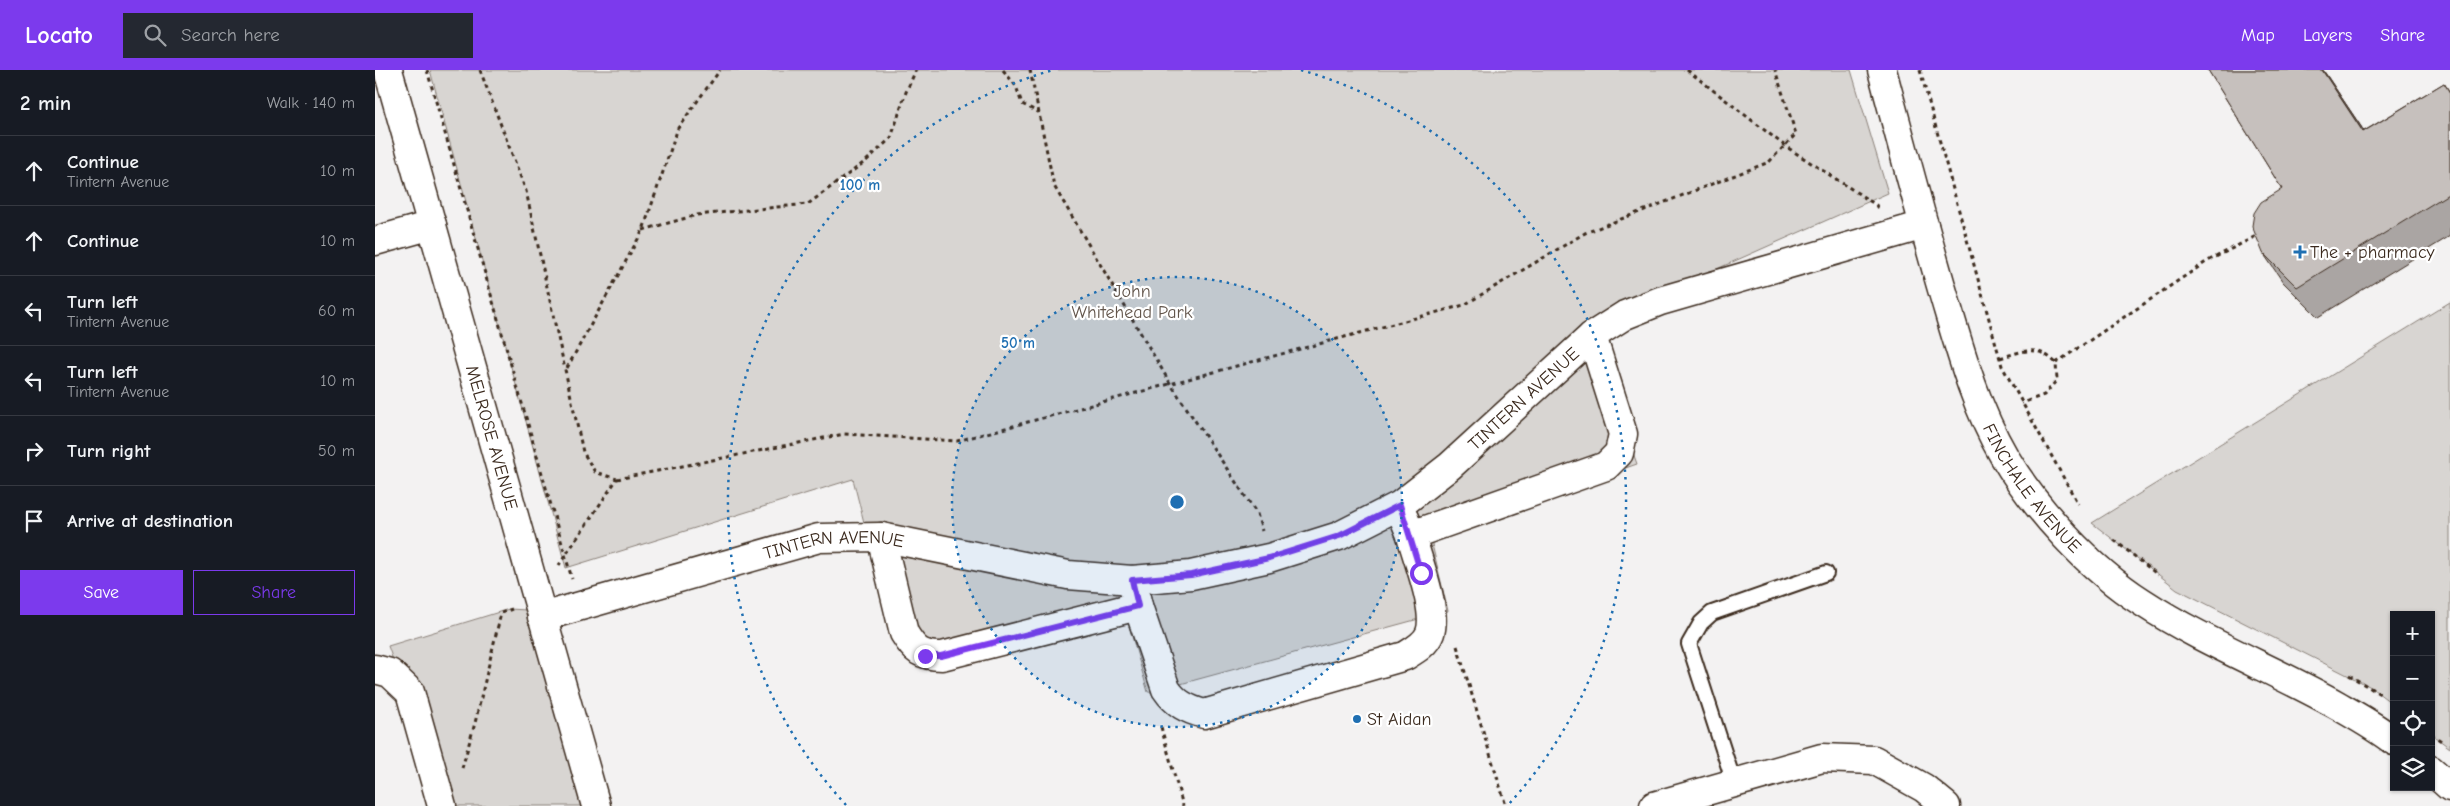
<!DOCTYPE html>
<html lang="en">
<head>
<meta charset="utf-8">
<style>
  body { margin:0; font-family:"Comic Neue",sans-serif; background:#242831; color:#f1f3f6 }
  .controls { position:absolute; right:15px; bottom:15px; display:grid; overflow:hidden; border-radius:0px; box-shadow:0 1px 4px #0004 }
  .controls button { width:45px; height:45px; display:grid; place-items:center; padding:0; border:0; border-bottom:1px solid #363941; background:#171b24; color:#f1f3f6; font:25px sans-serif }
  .stop { position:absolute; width:15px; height:15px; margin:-11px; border:4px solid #7c3aed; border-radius:50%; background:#fff }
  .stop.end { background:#7c3aed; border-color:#fff; box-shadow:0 1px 5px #0008 }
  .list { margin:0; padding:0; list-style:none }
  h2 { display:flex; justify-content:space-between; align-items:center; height:65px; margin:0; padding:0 20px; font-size:21px }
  h2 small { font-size:16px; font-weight:400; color:#9ea1a6 }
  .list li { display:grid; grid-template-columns:32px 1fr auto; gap:15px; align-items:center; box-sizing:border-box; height:70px; padding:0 20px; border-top:1px solid #363941 }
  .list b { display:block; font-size:19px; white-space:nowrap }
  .list p { margin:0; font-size:16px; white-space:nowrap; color:#9ea1a6 }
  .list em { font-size:16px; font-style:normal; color:#9ea1a6 }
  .actions { display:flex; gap:10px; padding:15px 20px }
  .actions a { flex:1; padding:11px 0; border:1px solid #7c3aed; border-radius:0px; text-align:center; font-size:18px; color:#7c3aed }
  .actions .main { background:#7c3aed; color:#fff }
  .icon { flex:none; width:28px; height:28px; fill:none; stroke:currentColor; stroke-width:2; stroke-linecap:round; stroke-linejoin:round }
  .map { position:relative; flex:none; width:2075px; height:736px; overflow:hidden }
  header { display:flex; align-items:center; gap:30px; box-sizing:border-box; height:70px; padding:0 25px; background:#7c3aed; color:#fff }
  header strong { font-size:24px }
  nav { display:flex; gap:28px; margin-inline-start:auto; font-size:18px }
  .search { width:350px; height:45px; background:#242831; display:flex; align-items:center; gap:12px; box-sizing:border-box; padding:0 18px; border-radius:0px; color:#9ea1a6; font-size:19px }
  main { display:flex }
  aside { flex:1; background:#171b24 }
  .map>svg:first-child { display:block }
  .green { fill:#d8d5d2; stroke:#8a8078 }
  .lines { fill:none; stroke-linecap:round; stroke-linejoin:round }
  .service-casing { stroke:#3b2a1e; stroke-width:18 }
  .minor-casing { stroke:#3b2a1e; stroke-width:31 }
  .tertiary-casing { stroke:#3b2a1e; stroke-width:31 }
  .path { stroke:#3b2a1e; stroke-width:3; stroke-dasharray:4 4; stroke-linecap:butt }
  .service { stroke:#fff; stroke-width:14 }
  .minor { stroke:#fff; stroke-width:28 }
  .tertiary { stroke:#fff; stroke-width:28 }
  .wall { fill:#aaa5a3; stroke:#3b2a1e }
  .shaded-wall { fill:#8b8684; stroke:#3b2a1e }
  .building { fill:#c6c0bd; stroke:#3b2a1e }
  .route { stroke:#7c3aed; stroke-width:6 }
  .ring { fill:none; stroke:#1f6fb2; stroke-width:2.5; stroke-dasharray:2.5 5 }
  .poi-dot { fill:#1f6fb2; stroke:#fff; stroke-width:2 }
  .labels { text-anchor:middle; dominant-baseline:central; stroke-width:4.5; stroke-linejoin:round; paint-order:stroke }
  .poi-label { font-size:18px; fill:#3b2a1e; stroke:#fff; text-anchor:start }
  .park-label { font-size:18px; fill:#62554b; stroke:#fff }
  .street-label { font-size:18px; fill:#3b2a1e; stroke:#fff }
  .centre { fill:#1f6fb2; stroke:#fff; stroke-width:2.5 }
  .ring-label { font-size:15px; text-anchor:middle; font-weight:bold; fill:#1f6fb2; stroke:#fff; stroke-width:4.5; stroke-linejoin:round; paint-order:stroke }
</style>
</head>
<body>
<header>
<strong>Locato</strong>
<div class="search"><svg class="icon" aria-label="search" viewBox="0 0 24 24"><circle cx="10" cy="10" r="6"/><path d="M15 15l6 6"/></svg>Search here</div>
<nav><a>Map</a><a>Layers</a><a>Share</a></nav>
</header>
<main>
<aside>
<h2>2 min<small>Walk · 140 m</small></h2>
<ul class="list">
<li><svg class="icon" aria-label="ahead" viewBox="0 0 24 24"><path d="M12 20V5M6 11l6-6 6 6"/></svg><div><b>Continue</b><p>Tintern Avenue</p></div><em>10 m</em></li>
<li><svg class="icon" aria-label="ahead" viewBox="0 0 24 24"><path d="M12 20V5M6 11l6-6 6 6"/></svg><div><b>Continue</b></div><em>10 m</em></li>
<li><svg class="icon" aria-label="left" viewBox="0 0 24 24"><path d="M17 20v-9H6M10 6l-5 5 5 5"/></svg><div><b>Turn left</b><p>Tintern Avenue</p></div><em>60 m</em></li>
<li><svg class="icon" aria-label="left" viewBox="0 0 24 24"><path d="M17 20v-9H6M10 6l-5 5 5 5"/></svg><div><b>Turn left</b><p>Tintern Avenue</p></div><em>10 m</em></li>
<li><svg class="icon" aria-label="right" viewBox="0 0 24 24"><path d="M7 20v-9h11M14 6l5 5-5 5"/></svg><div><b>Turn right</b></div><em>50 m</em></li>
<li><svg class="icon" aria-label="arrive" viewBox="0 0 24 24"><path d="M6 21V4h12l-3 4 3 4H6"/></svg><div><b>Arrive at destination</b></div></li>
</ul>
<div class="actions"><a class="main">Save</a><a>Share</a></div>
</aside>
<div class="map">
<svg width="2075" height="736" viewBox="0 0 2075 736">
  <rect width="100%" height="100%" fill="#f3f2f2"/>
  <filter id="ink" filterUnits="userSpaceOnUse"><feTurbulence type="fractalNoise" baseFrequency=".02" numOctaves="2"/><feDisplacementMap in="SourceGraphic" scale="10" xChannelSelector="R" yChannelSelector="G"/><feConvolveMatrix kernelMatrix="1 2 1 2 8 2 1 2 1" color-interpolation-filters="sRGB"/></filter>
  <g filter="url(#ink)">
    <path class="green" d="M55 0H1476L1513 123 1220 253 1217 266 1262 394 1055 466 1073 541 776 622H773L752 549 540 594 500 496 478 409 191 498Z
      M2075 232V678L2056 664V545H2019V635L1994 616 1802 519 1717 453Z
      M134 539 152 540 212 736H70L13 576Z"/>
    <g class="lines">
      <g class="service-casing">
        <path id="service" d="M1359 713 1314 574 1326 553 1337 543 1451 503"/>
      </g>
      <g class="minor-casing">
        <g id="minor">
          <path id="s1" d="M13 0 221 736"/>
          <path d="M0 171 57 155"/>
          <path d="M1029 448 1036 465 1231 396 1244 383 1248 364 1217 266"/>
          <path d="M506 467 529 563C540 581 546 586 567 586L763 536"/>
          <path d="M757 510 763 536 791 619C801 634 812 639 829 644L1030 586C1040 580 1051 574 1055 563 1063 540 1042 489 1036 465"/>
          <path id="s2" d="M167 547 444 468 506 467 693 505 757 510 816 505 894 488 964 466 1025 435 1075 396 1217 266 1250 245 1285 231 1549 155"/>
          <path d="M0 599 15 603 35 622 67 736"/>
          <path d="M1279 736 1447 688 1499 690 1549 718 1571 736"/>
        </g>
      </g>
      <g class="tertiary-casing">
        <g id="tertiary">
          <path id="s3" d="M1507 0C1527 75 1547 151 1569 226 1585 280 1600 336 1629 386 1660 439 1715 499 1767 532 1828 572 1898 599 1962 635 1981 646 2001 657 2019 671"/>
          <path d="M2056 700 2075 717"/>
        </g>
      </g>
      <path class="path" d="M52 0 197 509
        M105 0 151 121 208 382 220 402 242 409 184 495
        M628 0 641 16 647 34 663 42
        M655 0 679 116 795 313 882 444 887 461
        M1312 0 1410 76 1501 135 1503 139
        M1545 0 1627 296 1703 434
        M268 160 322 145 433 134 491 91 516 68 531 22 541 0
        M1625 288C1648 281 1662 274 1681 293L1682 310 1669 325 1647 333
        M1681 293 1831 192 1883 165
        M192 298 268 160 303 58 345 0
        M242 409 469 364 582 371 1089 235 1210 163 1394 92 1421 64 1400 0
        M1739 470 1783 505
        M1082 576 1131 736
        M1974 605 2005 624
        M786 657 808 736
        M2056 664 2068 672
        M87 698 100 653 126 543 137 539"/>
      <use href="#service" class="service"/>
      <use href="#minor" class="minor"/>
      <use href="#tertiary" class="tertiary"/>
    </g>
    <path class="wall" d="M1833 0H1948L1989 61 2069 13 2075 22V166L1943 247 1908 212 1888 183 1907 119Z"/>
    <path class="shaded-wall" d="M1947 0H1948L2009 91 1988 62Z"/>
    <path class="building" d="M1833 0H1947L1988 62 2069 13 2075 23V123L1922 217 1888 183 1877 156 1879 143 1886 132 1907 119Z"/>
  </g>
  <g class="lines" filter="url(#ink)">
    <path class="route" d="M550 586H566L763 536 757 510 816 505 894 488 964 466 1025 435 1046 503"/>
  </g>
  <circle cx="802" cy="432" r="225" fill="#1f6fb2" fill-opacity=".12"/>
  <g class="ring">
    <circle cx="802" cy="432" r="225"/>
    <path d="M471 735A449 449 0 0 1 678 0M926 0A449 449 0 0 1 1133 735"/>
  </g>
  <g class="poi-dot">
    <path d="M1922.5 174.5h5v5h5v5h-5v5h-5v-5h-5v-5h5z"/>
    <circle cx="982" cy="649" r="5"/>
  </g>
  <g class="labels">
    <g class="poi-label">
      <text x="1935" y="182">The + pharmacy</text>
      <text x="992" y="649">St Aidan</text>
    </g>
    <g class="park-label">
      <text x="757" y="221">John<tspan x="757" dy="21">Whitehead Park</tspan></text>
    </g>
    <g class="street-label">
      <text stroke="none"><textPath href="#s2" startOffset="1049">TINTERN AVENUE</textPath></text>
      <text stroke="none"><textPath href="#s1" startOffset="382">MELROSE AVENUE</textPath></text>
      <text stroke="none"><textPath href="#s3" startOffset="448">FINCHALE AVENUE</textPath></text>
      <text stroke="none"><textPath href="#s2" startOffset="302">TINTERN AVENUE</textPath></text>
    </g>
  </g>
  <circle cx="802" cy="432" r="8" class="centre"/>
  <g class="ring-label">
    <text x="485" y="120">100 m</text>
    <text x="643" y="278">50 m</text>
  </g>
</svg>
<div class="controls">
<button>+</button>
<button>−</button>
<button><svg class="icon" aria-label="locate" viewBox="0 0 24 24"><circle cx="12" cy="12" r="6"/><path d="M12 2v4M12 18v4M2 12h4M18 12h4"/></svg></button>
<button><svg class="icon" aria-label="layers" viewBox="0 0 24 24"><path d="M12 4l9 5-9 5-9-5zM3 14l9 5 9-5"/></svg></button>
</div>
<div class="stop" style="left:1046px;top:503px"></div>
<div class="stop end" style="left:550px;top:586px"></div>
</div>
</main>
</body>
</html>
